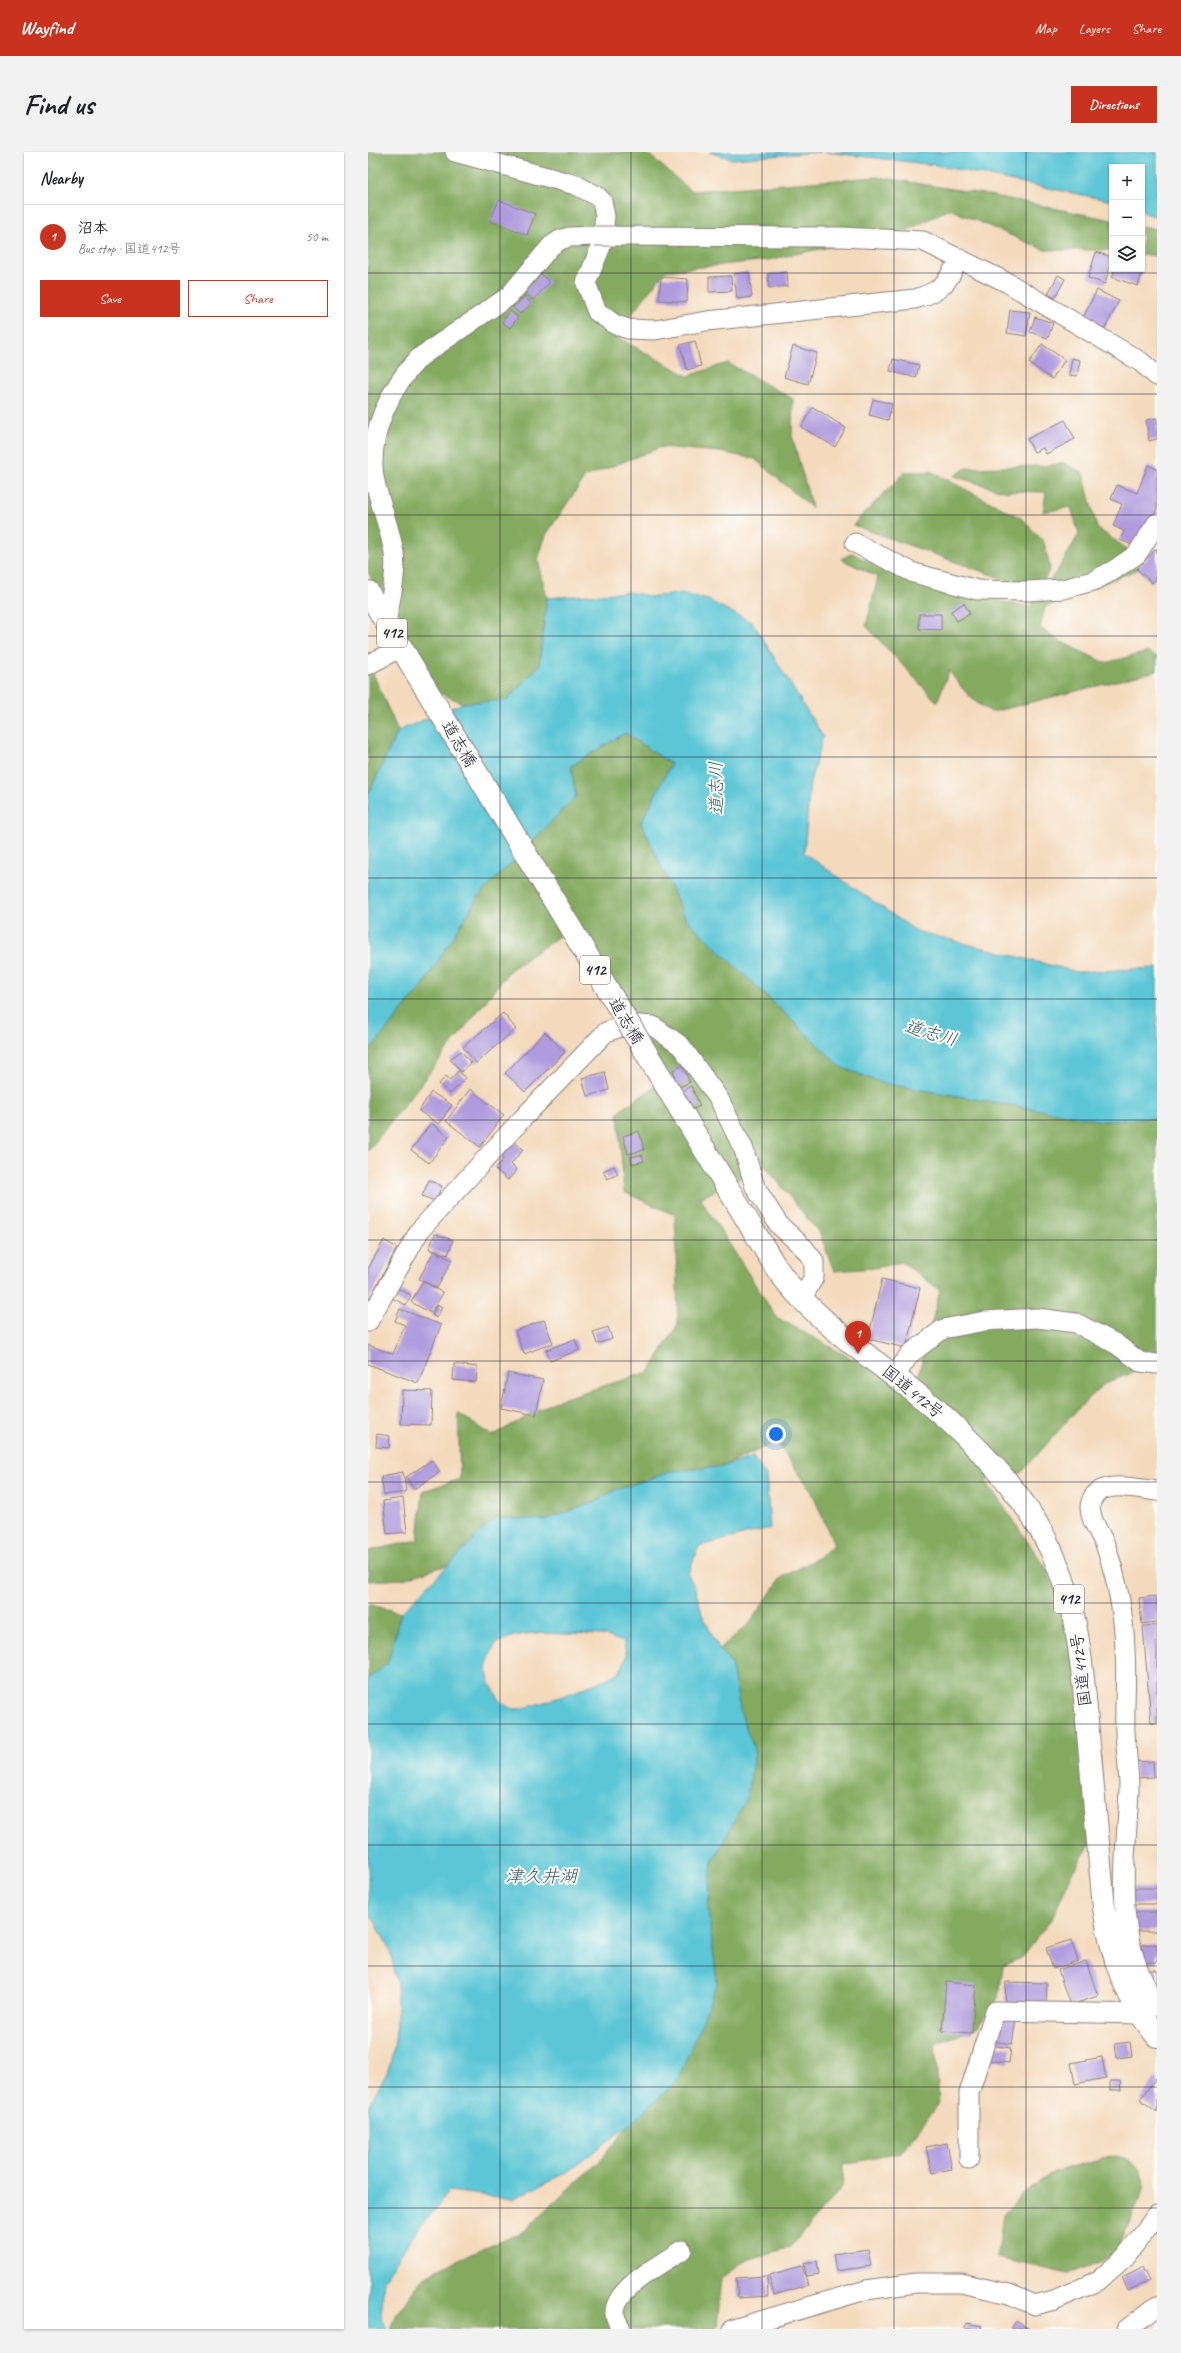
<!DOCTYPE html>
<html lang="en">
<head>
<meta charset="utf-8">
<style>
  body { margin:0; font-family:Caveat,"Klee One",sans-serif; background:#f2f2f2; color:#202124 }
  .controls { position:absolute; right:12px; top:12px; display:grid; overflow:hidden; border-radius:0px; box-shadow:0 1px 3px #0004 }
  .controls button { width:36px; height:36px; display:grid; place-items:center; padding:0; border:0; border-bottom:1px solid #e0e0e0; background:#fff; color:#202124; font:20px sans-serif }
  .you { position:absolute; left:408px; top:1282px; width:14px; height:14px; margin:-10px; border:3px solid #fff; border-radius:50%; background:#1a73e8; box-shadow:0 0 0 6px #1a73e833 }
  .badge { display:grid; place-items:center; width:26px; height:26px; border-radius:50%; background:#c8321e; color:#fff; font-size:13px; font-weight:700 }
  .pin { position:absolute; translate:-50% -33px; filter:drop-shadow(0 1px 2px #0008) }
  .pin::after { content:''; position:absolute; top:21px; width:14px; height:12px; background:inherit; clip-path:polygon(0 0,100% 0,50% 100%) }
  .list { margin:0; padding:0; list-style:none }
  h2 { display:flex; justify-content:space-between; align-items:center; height:52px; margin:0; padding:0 16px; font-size:17px }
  h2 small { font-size:13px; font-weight:400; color:#757577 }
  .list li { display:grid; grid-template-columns:26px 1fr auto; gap:12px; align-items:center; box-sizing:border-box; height:64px; padding:0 16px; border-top:1px solid #e0e0e0 }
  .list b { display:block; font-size:15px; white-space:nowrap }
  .list p { margin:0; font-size:13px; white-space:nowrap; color:#757577 }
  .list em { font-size:13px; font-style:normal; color:#757577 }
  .actions { display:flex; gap:8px; padding:12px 16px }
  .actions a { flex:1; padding:9px 0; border:1px solid #c8321e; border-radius:0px; text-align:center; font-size:14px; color:#c8321e }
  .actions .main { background:#c8321e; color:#fff }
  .icon { flex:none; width:22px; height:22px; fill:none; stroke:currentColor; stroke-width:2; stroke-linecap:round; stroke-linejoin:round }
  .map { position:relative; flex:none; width:789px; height:2177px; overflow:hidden; border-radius:0px }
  header { display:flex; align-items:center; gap:24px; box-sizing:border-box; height:56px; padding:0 20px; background:#c8321e; color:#fff }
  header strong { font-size:19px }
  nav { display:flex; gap:22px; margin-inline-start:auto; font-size:14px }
  .intro { display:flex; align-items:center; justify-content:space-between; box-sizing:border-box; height:96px; padding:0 24px }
  h1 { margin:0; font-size:28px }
  .button { padding:10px 18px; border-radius:0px; background:#c8321e; color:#fff; font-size:14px; font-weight:700 }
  main { display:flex; gap:24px; padding:0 24px }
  aside { flex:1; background:#fff; border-radius:0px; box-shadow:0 1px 3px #0004 }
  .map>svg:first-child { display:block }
  .forest { fill:#84aa61; stroke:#53664e; fill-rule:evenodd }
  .water { fill:#5cc6d6; stroke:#3f7488; fill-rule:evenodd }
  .building { fill:#af9bde }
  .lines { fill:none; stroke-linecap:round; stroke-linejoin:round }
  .street-casing { stroke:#8b7e7c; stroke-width:21 }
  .highway-casing { stroke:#8b7e7c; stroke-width:24 }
  .street { stroke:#fff; stroke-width:19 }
  .highway { stroke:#fff; stroke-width:22 }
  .street-bridge-casing { stroke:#8b7e7c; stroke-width:21; stroke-linecap:butt }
  .highway-bridge-casing { stroke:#8b7e7c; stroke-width:24; stroke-linecap:butt }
  .street-bridge { stroke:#fff; stroke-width:19 }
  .highway-bridge { stroke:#fff; stroke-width:22 }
  .grid { fill:none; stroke:#22223b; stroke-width:1; stroke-opacity:0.55 }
  .labels { text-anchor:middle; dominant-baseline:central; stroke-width:4; stroke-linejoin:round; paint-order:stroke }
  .shield { fill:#fdfcf7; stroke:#646373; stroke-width:1 }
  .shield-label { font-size:16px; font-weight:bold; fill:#22223b }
  .street-label { font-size:17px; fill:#22223b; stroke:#fdfcf7 }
  .water-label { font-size:18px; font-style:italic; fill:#365b71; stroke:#fdfcf7 }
</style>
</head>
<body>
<header>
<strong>Wayfind</strong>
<nav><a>Map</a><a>Layers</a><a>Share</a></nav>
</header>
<div class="intro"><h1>Find us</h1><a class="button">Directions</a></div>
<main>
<aside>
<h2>Nearby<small></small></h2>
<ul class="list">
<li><span class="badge">1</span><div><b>沼本</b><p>Bus stop · 国道412号</p></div><em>50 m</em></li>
</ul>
<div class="actions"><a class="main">Save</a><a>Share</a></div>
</aside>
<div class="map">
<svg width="789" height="2177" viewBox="0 0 789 2177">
  <rect width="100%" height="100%" fill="#fdfcf7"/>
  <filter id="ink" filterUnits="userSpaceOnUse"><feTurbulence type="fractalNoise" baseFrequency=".025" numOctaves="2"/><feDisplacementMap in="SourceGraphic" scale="8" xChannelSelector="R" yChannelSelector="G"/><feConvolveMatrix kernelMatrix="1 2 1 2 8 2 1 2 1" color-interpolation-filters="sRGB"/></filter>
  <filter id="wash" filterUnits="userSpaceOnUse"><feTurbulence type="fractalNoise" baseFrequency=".012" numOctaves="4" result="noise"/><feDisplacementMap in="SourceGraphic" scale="16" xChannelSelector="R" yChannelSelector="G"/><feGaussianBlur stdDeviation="0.9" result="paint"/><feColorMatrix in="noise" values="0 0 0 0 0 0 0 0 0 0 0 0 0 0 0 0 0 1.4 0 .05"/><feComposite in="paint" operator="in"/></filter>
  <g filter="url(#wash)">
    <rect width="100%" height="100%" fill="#f4dabd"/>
    <path class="forest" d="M0 0H278L323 39 509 25 616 42 744 68V98H677L581 57 540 78 400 108 297 119 247 184 320 224 360 211 425 247 424 284 444 356 387 307 352 300 293 295 217 325 178 383 170 407 179 446 171 514 139 548 95 551 65 538 0 420Z
      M774 74 789 77V104L774 102Z
      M696 311 715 321 729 376 758 396 771 417 677 455 672 476 690 488 737 511 780 500 789 505V519L624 560C604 551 594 536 581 519L569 550 498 474 510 425 473 407 484 401C538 430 602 444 662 455L691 416 711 382 703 355 675 360 678 340 635 339 586 324 599 316 675 314Z
      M537 320H564L653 366 676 390 682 416 671 440 485 373Z
      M0 510 30 579 0 643Z
      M257 581 303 612 273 671 318 767 473 915 514 931 735 969 789 966V1211L736 1232 708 1259 653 1321 617 1328 678 1416 701 1470 732 1589 734 1674 704 1721 683 1768 653 1806 635 1814 631 1846 610 1875 567 1892 571 1952 532 2001 476 2012 474 2035 422 2095 379 2108 354 2126 349 2174 347 2177H23L29 2161 57 2125 84 2110 153 2081 231 2010 261 1973 309 1929 349 1830 340 1758 344 1710 378 1648 387 1600 373 1562 363 1511 351 1497 380 1473 413 1426 448 1407 466 1393 443 1338 408 1290 353 1315 305 1319 248 1338 226 1350 177 1368 127 1366 80 1413 35 1427 0 1429V1399L50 1388 55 1339 92 1327 90 1261 124 1284 187 1249 281 1220 310 1172 307 1063 256 1040 250 960 302 924 197 780 142 818 0 999V900L55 833 110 745 208 644 203 614ZM397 1014 452 1082 466 1119 506 1116 534 1110 572 1138 546 1241 408 1165 332 1046Z
      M0 1452 33 1461 20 1511 0 1527Z
      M742 2004 761 2008 773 2019 777 2035 747 2104 701 2122 629 2106 635 2063 656 2040 686 2020Z"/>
    <path class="water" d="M341 0H453L364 7Z
      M456 0H789V65L774 60V15H744V49L567 13Z
      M260 440 285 445 313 441 340 448 385 471 455 585 442 630 436 701 548 779 709 820 789 816V966L735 969 514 931 473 915 318 767 273 671 303 612 257 581 203 614 208 644 110 745 55 833 0 900V643L30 579 95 551 139 548 171 514 179 446Z
      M385 1305 398 1324 402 1376 331 1394 320 1422 327 1436 334 1462 351 1497 363 1511 373 1562 387 1600 378 1648 344 1710 340 1758 349 1830 333 1873 309 1929 261 1973 199 2020 145 2047 81 2039 42 2088 16 2128 13 2165 19 2177H0V1954L19 1921 25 1901 29 1872V1831L22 1798 5 1766H0V1527L20 1511 33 1461 127 1366 177 1368 226 1350 248 1338 305 1319 353 1315ZM164 1481 234 1483 256 1490 259 1505C256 1510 254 1518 250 1521 237 1529 163 1557 149 1557 137 1557 130 1546 125 1537 115 1518 119 1509 128 1491L146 1484Z"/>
    <g id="blocks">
      <path class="building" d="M131 48 167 62 159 83 122 69Z
        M728 100 744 105 737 132 720 126Z
        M747 117H775L770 134 744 125Z
        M381 120 384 145 369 147 366 122Z
        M419 120 420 134 401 136 400 122Z
        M173 122 182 130 165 148 156 139Z
        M690 123 697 127 687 146 680 142Z
        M363 124 364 139 341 140V125Z
        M293 125 320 127 319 150 291 148Z
        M729 138 751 149 736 178 714 168Z
        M157 144 163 152 152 162 145 155Z
        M642 158 662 160 658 184 639 181Z
        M142 159 150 165 142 176 134 170Z
        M667 165 685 171 680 186 662 180Z
        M327 189 333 214 319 218 312 193Z
        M674 192 697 208 684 227 661 211Z
        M425 194 449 201 440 232 416 225Z
        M704 206 712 208 709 224 701 223Z
        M525 207 551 213 548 226 522 219Z
        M505 247 524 252 520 268 501 263Z
        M445 255 478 276 467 295 433 275Z
        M789 266V287L781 289 778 268Z
        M697 268 707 287 678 302 675 296 666 300 659 287Z
        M780 313 789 317V357L772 396 752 388 756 379 745 374 754 352 743 347 749 333 769 341Z
        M789 396V425L784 431 769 417Z
        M596 451 602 462 589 469 583 459Z
        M551 462H573V478L551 477Z
        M135 861 148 877 108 911 95 895Z
        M177 880 197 900 157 940 137 921Z
        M93 899 103 911 93 920 82 907Z
        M314 914 322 930 308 937 303 926 307 924 305 918Z
        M90 919 98 926 82 942 71 932 78 924 82 928Z
        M237 920 241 938 219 944 214 926Z
        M323 934 332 954 321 959 312 940Z
        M102 937 136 963 112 995 78 969Z
        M63 940 84 953 71 972 51 959Z
        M63 971 81 985 61 1011 43 998Z
        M271 979 276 998 260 1002 255 984Z
        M144 988 155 998 143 1012 149 1018 140 1028 127 1017 135 1007 131 1002Z
        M274 1003 276 1009 264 1012 262 1005Z
        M246 1014 250 1022 239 1027 235 1019Z
        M61 1028 74 1034 67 1049 54 1044Z
        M67 1082 85 1088 80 1103 61 1097Z
        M16 1088 29 1096 0 1150V1117Z
        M66 1099 84 1108 69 1136 51 1127Z
        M514 1127 552 1136 538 1196 500 1187Z
        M55 1129 75 1141 63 1161 43 1150Z
        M29 1136 43 1143 38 1153 24 1146Z
        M69 1153 74 1156 68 1166 64 1163Z
        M32 1157 73 1173 50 1231 0 1212V1193L25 1202 37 1173 27 1169Z
        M176 1168 185 1191 156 1202 147 1179Z
        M240 1175 244 1187 229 1192 225 1180Z
        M207 1187 211 1198 182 1209 178 1198Z
        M86 1212 109 1215 108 1230 85 1228Z
        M140 1221 175 1228 168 1263 133 1256Z
        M34 1238 64 1239 63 1273 33 1272Z
        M9 1282 22 1284 21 1296 8 1295Z
        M64 1308 72 1320 46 1337 38 1325Z
        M35 1320 38 1340 16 1343 13 1324Z
        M35 1346 39 1380 19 1382 15 1349Z
        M789 1444V1470L774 1472 771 1446Z
        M789 1473V1571H783L775 1474Z
        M785 1609 786 1625 768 1626 767 1610Z
        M758 1736H789V1752H758Z
        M763 1760H789V1779H763Z
        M703 1788 710 1809 685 1817 678 1796Z
        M789 1792V1810L776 1811 774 1793Z
        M718 1809 730 1844 702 1853 690 1818Z
        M781 1818H789V1837L780 1836Z
        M578 1830 608 1833 604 1881 574 1879Z
        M638 1830 679 1831 678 1852 637 1851Z
        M628 1864 648 1867 644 1892 624 1889Z
        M762 1890 764 1904 749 1906 747 1892Z
        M621 1893 643 1896 641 1911 618 1908Z
        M734 1905 738 1926 707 1932 703 1911Z
        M789 1925V1960L772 1947Z
        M742 1929H752L753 1938H742Z
        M579 1991 584 2017 564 2021 558 1995Z
        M500 2097 503 2114 468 2119 465 2102Z
        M449 2109 451 2122 438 2124 436 2111Z
        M434 2114 440 2133 406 2143 401 2123Z
        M774 2115 781 2129 760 2139 754 2125Z
        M399 2124 400 2144 370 2146 368 2126Z
        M648 2169 661 2177H643Z
        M598 2171 614 2174 613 2177H597Z"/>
    </g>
  </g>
  <g filter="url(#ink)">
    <use href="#blocks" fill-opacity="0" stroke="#8b7e7c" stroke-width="1"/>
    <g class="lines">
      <g class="street-casing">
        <path id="street" d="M87 0 208 33 229 44 234 49 237 64 234 92 218 131 229 160 248 173 260 177 287 178 339 169 547 147C574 139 580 131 591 106
          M245 84 474 85 555 89 640 131 773 210 789 224
          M487 391 546 421 609 438 660 439 695 437 725 429 746 418 769 402 789 371
          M18 471C22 449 29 423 26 401 22 375 11 351 6 325 0 282 22 235 52 205L141 144 183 94 192 88 201 85 227 84
          M0 513 33 495
          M0 1170 52 1078 154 967 238 880 261 872 285 874 313 894 351 947 376 998 387 1035 411 1073 436 1096 446 1109V1125L434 1146
          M526 1225 542 1202 575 1177 617 1169 669 1166 708 1171 748 1192 772 1210 789 1212
          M789 1339C771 1337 730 1326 723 1350 718 1363 733 1382 738 1395 749 1427 756 1464 757 1498 759 1526 756 1553 757 1580 758 1599 761 1618 761 1637 758 1716 743 1783 789 1854
          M601 2007V1941L627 1859 772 1862
          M253 2177C251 2172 246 2165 247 2160 247 2136 296 2110 314 2098
          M365 2177 498 2138 548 2131H593L641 2142 667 2153 686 2148 730 2129 757 2105 789 2063
          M759 2177 789 2154"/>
      </g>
      <g class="highway-casing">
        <path id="highway" d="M0 440 49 522
          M407 1114C448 1175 527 1219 581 1269 621 1306 657 1345 681 1394 712 1457 715 1524 721 1592 726 1647 731 1702 736 1756 744 1805 757 1846 789 1884"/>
      </g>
      <use href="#street" class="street"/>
      <use href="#highway" class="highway"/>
      <g class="street-bridge-casing">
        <path id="street-bridge" d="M227 84H245"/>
      </g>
      <g class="highway-bridge-casing">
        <path id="highway-bridge" d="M49 522 407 1114"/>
      </g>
      <use href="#street-bridge" class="street-bridge"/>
      <use href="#highway-bridge" class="highway-bridge"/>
    </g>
  </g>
  <path class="grid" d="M132 0V2177M263 0V2177M394 0V2177M526 0V2177M658 0V2177M0 121H789M0 242H789M0 363H789M0 484H789M0 605H789M0 726H789M0 847H789M0 968H789M0 1088H789M0 1209H789M0 1330H789M0 1451H789M0 1572H789M0 1693H789M0 1814H789M0 1935H789M0 2056H789"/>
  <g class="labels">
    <g class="shield">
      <rect x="9" y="467" width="30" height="28" rx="3"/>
      <rect x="212" y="804" width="30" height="28" rx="3"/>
      <rect x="686" y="1433" width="30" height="28" rx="3"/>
    </g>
    <g class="shield-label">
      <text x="24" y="481">412</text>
      <text x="227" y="818">412</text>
      <text x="701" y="1447">412</text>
    </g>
    <g class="street-label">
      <text transform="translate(91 592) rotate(59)">道志橋</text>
      <text transform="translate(258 869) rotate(59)">道志橋</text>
      <text transform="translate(545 1240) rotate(39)">国道412号</text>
      <text transform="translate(713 1518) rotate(-97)">国道412号</text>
    </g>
    <g class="water-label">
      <text transform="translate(348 636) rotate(-91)">道志川</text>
      <text transform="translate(563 881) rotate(16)">道志川</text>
      <text x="173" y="1724">津久井湖</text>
    </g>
  </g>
</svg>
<div class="controls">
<button>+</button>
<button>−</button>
<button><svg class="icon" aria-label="layers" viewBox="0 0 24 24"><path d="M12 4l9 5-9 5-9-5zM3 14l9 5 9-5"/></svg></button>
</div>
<div class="you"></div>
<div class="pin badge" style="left:490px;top:1202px">1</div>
</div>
</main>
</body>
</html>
